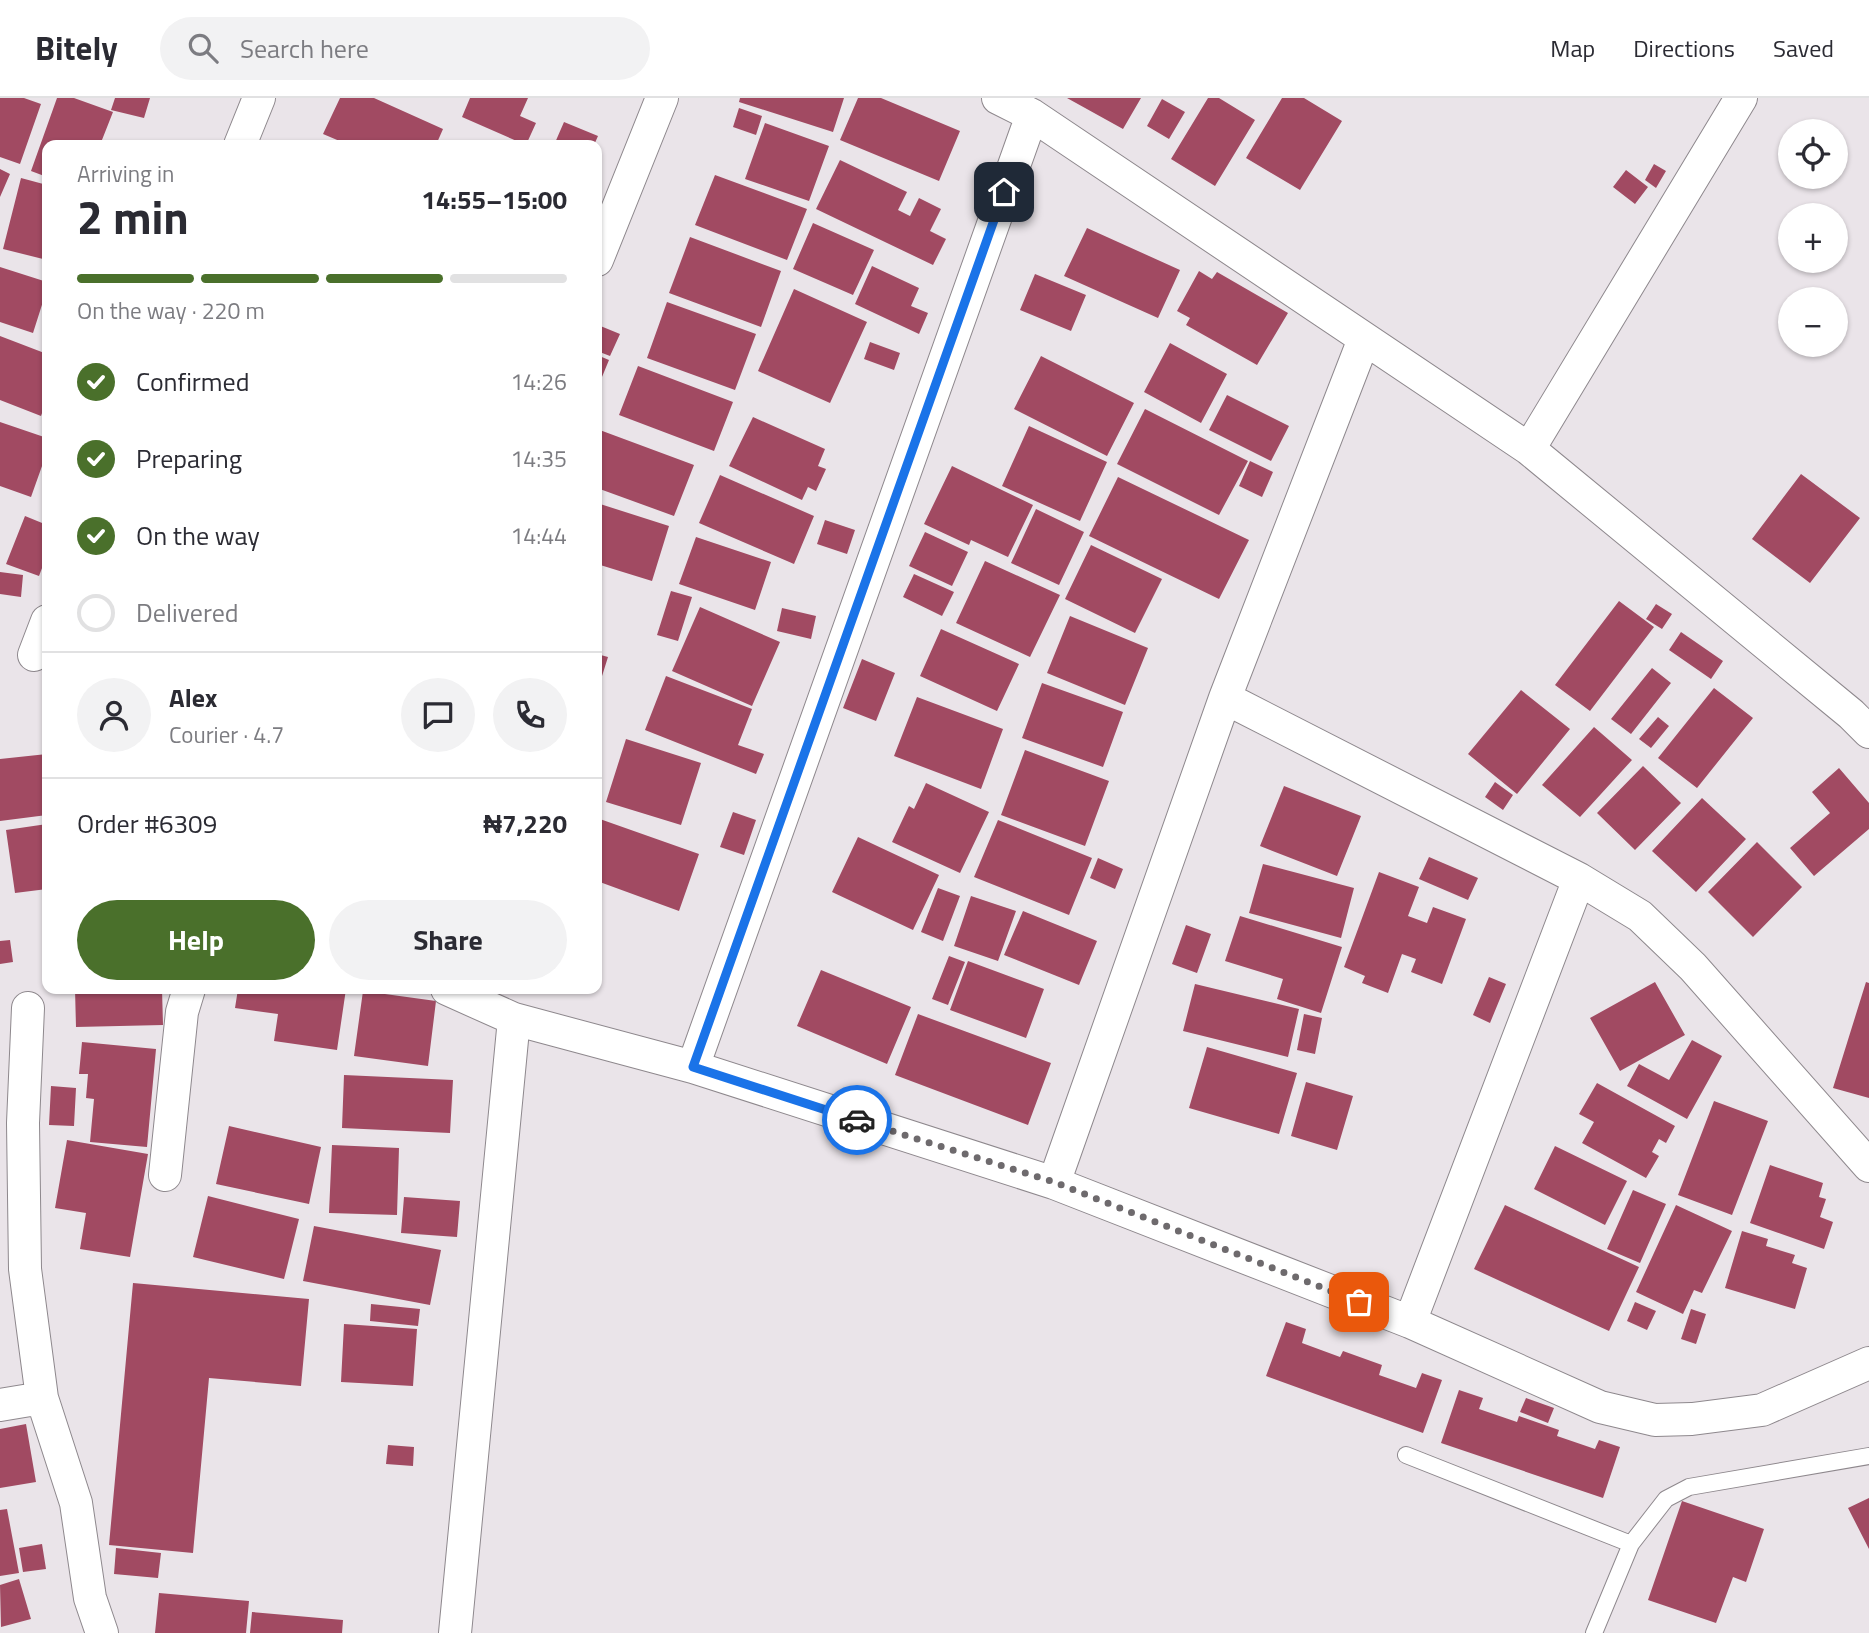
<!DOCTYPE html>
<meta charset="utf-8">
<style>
:root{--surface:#fff;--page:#f2f2f3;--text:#2b2b33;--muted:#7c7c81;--line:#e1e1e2;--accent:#4a702b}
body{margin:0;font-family:"Titillium Web",sans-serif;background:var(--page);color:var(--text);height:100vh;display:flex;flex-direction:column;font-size:26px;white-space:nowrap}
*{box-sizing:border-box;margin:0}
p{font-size:23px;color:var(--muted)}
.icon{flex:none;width:38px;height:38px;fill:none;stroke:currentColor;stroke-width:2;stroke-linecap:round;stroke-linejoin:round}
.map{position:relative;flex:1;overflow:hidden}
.side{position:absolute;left:42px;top:42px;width:560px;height:854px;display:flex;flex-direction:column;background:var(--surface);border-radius:14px;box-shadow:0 2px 5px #0004}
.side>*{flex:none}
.tools{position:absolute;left:1778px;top:21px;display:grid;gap:14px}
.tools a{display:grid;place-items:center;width:70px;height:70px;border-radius:50%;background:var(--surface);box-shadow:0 2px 5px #0004;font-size:35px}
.pin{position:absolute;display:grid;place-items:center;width:60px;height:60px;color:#fff;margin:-30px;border-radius:14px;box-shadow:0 4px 10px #0006}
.courier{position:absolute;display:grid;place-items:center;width:70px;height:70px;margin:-35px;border:5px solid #1a73e8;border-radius:50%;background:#fff;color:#222;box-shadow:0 2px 9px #0007}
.summary em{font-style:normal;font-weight:700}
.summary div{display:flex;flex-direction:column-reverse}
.summary{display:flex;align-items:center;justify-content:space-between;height:119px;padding:0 35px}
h1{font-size:46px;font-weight:700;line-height:52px}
.bar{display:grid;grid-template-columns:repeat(4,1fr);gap:10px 7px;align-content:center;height:84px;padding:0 35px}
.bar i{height:9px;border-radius:5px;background:var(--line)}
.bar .on{background:var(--accent)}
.bar p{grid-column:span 4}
.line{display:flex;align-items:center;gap:18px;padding:0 35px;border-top:2px solid var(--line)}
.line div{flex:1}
.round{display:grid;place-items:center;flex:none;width:74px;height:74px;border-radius:37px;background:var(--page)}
ol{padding:0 35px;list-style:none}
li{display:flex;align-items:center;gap:21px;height:77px}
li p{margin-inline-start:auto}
li .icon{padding:7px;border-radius:50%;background:var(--accent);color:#fff;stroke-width:4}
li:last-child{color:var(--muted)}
li i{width:38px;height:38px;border:4px solid var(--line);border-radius:50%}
.button{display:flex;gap:14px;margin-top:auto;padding:14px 35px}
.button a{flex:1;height:80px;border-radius:42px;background:var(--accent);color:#fff;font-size:28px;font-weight:700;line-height:80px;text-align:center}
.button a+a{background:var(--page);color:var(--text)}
header{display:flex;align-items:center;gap:42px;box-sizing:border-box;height:98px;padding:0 35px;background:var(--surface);border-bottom:2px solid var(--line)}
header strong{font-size:33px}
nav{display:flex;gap:38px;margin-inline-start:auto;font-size:24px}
.search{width:490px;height:63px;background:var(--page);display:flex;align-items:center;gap:18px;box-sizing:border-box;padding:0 24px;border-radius:38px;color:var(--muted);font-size:26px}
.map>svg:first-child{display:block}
.building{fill:#a14a62}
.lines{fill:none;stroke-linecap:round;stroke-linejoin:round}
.service-casing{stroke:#8e888d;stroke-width:18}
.minor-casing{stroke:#8e888d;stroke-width:34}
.service{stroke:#fff;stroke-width:16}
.minor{stroke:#fff;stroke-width:32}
.done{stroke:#6e6a6d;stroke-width:7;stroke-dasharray:0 12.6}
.route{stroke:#1a73e8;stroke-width:9}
</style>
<header>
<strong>Bitely</strong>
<div class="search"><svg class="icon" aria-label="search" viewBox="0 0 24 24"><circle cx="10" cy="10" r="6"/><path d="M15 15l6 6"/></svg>Search here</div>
<nav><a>Map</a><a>Directions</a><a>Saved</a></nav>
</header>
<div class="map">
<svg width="1869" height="1535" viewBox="0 0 1869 1535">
<rect width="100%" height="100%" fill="#eae4e9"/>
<path class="building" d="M 0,0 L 24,0 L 41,6 L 20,66 L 0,59 Z
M 57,0 L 74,0 L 113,14 L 100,47 L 47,47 L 47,79 L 31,73 Z
M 115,0 L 150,0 L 144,20 L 111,12 Z
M 340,0 L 374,0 L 443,31 L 436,47 L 349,47 L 323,36 Z
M 470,0 L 528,0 L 520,18 L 536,25 L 526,47 L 462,19 Z
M 740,0 L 844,0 L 833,34 L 739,4 Z
M 858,0 L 881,0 L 960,33 L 939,83 L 840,42 Z
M 1067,0 L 1141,0 L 1123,31 Z
M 1208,0 L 1219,0 L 1255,22 L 1215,88 L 1171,61 Z
M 1282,0 L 1304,0 L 1342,23 L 1300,92 L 1246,60 Z
M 1162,1 L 1185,14 L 1169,41 L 1147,28 Z
M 739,10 L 762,18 L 756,37 L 733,29 Z
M 564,24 L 598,38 L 594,47 L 554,47 Z
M 765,25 L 829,48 L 809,103 L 745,81 Z
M 840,62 L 907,94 L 898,112 L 910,118 L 919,100 L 941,111 L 930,133 L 946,141 L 933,167 L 816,111 Z
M 1654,66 L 1666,73 L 1656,90 L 1645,82 Z
M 0,71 L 10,76 L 0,99 Z
M 1626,72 L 1648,89 L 1635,106 L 1613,89 Z
M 715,77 L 807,111 L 787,162 L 695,127 Z
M 21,80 L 47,87 L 47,162 L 3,151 Z
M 813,125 L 874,152 L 853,197 L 793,171 Z
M 1087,130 L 1180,172 L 1158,220 L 1064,178 Z
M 690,139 L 781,173 L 761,229 L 669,195 Z
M 872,168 L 919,190 L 911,208 L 928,215 L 919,236 L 855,206 Z
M 0,169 L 47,184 L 47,191 L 33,235 L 0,224 Z
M 1199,173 L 1212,181 L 1217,174 L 1288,215 L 1257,267 L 1186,227 L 1190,220 L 1177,213 Z
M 1035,176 L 1086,197 L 1071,233 L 1020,212 Z
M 794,191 L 867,224 L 830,305 L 758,273 Z
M 667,204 L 756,236 L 735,292 L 647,260 Z
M 598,227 L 620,236 L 610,258 L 597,253 Z
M 0,238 L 47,256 L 47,301 L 41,318 L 0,302 Z
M 870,244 L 900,255 L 894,272 L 864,261 Z
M 1170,245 L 1227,276 L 1201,325 L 1144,294 Z
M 597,257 L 609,262 L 597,291 Z
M 1041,258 L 1134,305 L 1107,358 L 1014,311 Z
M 638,268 L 733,304 L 714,353 L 619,317 Z
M 1227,297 L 1289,328 L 1271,363 L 1209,332 Z
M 1145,311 L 1248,363 L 1219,417 L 1117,366 Z
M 753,319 L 825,351 L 818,368 L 826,371 L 816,393 L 808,389 L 802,402 L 729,368 Z
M 0,324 L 47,340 L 47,354 L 31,399 L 0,388 Z
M 1029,328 L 1107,364 L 1080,423 L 1002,388 Z
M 597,331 L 694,367 L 674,418 L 597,390 Z
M 1250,363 L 1273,374 L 1262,399 L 1239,388 Z
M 952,368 L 1033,407 L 1008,459 L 971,442 L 969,447 L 924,426 Z
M 1801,376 L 1860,420 L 1810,485 L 1752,441 Z
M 720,377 L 814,418 L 794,466 L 699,425 Z
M 1118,379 L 1249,442 L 1219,501 L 1089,438 Z
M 597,405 L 669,428 L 652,483 L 597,466 Z
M 1036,411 L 1084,434 L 1059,487 L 1011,465 Z
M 25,418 L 47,427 L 47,457 L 39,478 L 6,466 Z
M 825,422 L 855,432 L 847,456 L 817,446 Z
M 925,434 L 968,454 L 952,488 L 909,468 Z
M 696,439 L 771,464 L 755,512 L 679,486 Z
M 1091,447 L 1162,481 L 1135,535 L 1065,501 Z
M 985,463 L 1060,497 L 1030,559 L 956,525 Z
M 0,474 L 23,477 L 21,499 L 0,496 Z
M 914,476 L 954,494 L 942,518 L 903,499 Z
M 671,493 L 692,499 L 678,543 L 657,537 Z
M 1619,503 L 1654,529 L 1590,613 L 1555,587 Z
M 1656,506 L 1672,516 L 1662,531 L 1646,521 Z
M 700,509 L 780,544 L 752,608 L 672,573 Z
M 782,510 L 816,518 L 811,541 L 777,533 Z
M 1070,518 L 1148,550 L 1125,607 L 1047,575 Z
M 941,531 L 1019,566 L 997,613 L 920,578 Z
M 1681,534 L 1723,563 L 1711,581 L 1669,552 Z
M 597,556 L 608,559 L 597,594 Z
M 862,561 L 895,575 L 876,623 L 843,610 Z
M 1652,570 L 1671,585 L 1631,636 L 1611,621 Z
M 666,578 L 752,611 L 738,647 L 764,656 L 756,676 L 645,632 Z
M 1042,585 L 1123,614 L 1103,669 L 1022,640 Z
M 1714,590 L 1753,620 L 1697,690 L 1658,660 Z
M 1521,592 L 1570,631 L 1517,696 L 1468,656 Z
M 917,599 L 1003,631 L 981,691 L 894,658 Z
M 1658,619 L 1669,628 L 1651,650 L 1639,641 Z
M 1594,629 L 1632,662 L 1580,719 L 1542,687 Z
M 626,641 L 701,665 L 681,727 L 606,704 Z
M 1025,652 L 1109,683 L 1085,748 L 1001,717 Z
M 47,656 L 47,717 L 0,723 L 0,661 Z
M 1643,668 L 1681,705 L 1635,752 L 1597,715 Z
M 1839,670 L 1869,705 L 1869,731 L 1814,778 L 1790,750 L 1830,715 L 1812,694 Z
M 1495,684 L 1513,697 L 1503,712 L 1485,699 Z
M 926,685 L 989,714 L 960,775 L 892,744 L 909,708 L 914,711 Z
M 1284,688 L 1361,718 L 1337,778 L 1260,748 Z
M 1702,700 L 1746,741 L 1696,794 L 1652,753 Z
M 733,714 L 756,722 L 744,757 L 720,749 Z
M 597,720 L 699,756 L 679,813 L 597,783 Z
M 998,722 L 1092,760 L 1069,817 L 974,779 Z
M 47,726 L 47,791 L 15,795 L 6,732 Z
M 858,739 L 939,777 L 913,832 L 832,794 Z
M 1757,744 L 1802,789 L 1753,839 L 1708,794 Z
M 1429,759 L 1478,780 L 1468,802 L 1419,781 Z
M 1098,760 L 1123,771 L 1115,791 L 1090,780 Z
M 1263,766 L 1354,790 L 1341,840 L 1249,815 Z
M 1379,774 L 1419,789 L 1408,818 L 1427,825 L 1433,809 L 1466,821 L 1442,886 L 1411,874 L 1416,861 L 1402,856 L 1388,895 L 1362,885 L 1365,878 L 1344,869 Z
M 938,790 L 960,798 L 943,843 L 921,834 Z
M 971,798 L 1016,813 L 998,863 L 954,848 Z
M 1023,813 L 1097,843 L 1079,887 L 1004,857 Z
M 1240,818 L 1342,849 L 1321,915 L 1277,901 L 1283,881 L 1225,863 Z
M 1186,827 L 1211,836 L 1197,875 L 1172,866 Z
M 10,842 L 13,864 L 0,866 L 0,843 Z
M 949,858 L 965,864 L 948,907 L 932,901 Z
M 968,863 L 1044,891 L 1026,940 L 950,912 Z
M 821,872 L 911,909 L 887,966 L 797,928 Z
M 1489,879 L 1506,886 L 1490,925 L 1473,917 Z
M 1655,884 L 1685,937 L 1620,973 L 1590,920 Z
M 1866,884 L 1869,885 L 1869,1000 L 1833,990 Z
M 1195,886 L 1299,911 L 1288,959 L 1183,933 Z
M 75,891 L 162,891 L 163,927 L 76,929 Z
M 238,891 L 346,891 L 337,952 L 274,943 L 278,916 L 235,910 Z
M 363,893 L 436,903 L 428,968 L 354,958 Z
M 918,916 L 1051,965 L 1028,1027 L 895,977 Z
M 1304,916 L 1322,920 L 1315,956 L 1297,952 Z
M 1692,942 L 1722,958 L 1687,1021 L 1627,988 L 1639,966 L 1669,982 Z
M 82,944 L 156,951 L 147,1049 L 90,1044 L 94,1001 L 86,1000 L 88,976 L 79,976 Z
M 1207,949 L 1297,975 L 1279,1036 L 1189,1010 Z
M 344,977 L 453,982 L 450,1035 L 342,1030 Z
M 1306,984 L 1353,998 L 1337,1052 L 1291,1038 Z
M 1597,985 L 1675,1028 L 1666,1045 L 1659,1041 L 1652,1054 L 1659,1058 L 1646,1080 L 1582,1045 L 1594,1024 L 1579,1016 Z
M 51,988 L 76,990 L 74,1028 L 49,1027 Z
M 1714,1003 L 1768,1023 L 1732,1117 L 1678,1097 Z
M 229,1028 L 321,1049 L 309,1106 L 216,1086 Z
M 67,1042 L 148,1056 L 130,1159 L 80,1151 L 86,1115 L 55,1110 Z
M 332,1047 L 399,1050 L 397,1117 L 329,1115 Z
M 1555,1048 L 1627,1083 L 1605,1127 L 1534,1091 Z
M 1770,1067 L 1823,1085 L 1819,1099 L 1826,1101 L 1820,1119 L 1833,1124 L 1824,1151 L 1750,1125 Z
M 1633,1092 L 1666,1106 L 1640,1165 L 1607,1151 Z
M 208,1098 L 299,1121 L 284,1181 L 193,1159 Z
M 404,1099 L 460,1103 L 457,1139 L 401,1135 Z
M 1505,1107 L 1639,1169 L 1609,1233 L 1474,1171 Z
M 1676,1107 L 1732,1133 L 1702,1195 L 1694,1192 L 1683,1216 L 1636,1194 Z
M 314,1128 L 441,1152 L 430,1207 L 303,1183 Z
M 1742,1133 L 1768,1141 L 1766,1148 L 1795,1157 L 1792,1165 L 1807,1170 L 1795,1211 L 1725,1190 Z
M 133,1185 L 309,1201 L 301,1288 L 209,1280 L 193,1455 L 109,1447 Z
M 1635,1204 L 1656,1213 L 1647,1232 L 1627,1223 Z
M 371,1206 L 420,1211 L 418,1228 L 370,1223 Z
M 1691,1211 L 1706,1216 L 1696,1246 L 1681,1241 Z
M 1286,1224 L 1306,1231 L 1302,1245 L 1340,1259 L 1343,1253 L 1382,1267 L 1379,1277 L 1416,1290 L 1422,1275 L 1442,1282 L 1423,1335 L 1266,1278 Z
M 344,1226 L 417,1231 L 413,1288 L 341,1284 Z
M 1459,1292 L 1483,1300 L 1479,1311 L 1517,1324 L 1519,1318 L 1559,1332 L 1557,1338 L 1595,1351 L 1599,1342 L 1620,1349 L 1603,1400 L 1441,1345 Z
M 1526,1300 L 1554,1310 L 1548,1325 L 1520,1314 Z
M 26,1326 L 36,1384 L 0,1390 L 0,1331 Z
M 388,1347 L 414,1349 L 413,1368 L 386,1366 Z
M 1869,1400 L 1869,1451 L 1848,1410 Z
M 1682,1403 L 1764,1431 L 1746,1484 L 1733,1479 L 1716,1525 L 1648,1502 Z
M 7,1411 L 19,1475 L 0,1478 L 0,1412 Z
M 42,1446 L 46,1471 L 23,1474 L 19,1450 Z
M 116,1450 L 161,1455 L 158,1480 L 114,1476 Z
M 19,1481 L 31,1521 L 1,1529 L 0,1487 Z
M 159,1495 L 249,1503 L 246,1535 L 155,1535 Z
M 252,1514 L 343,1522 L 342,1535 L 250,1535 Z"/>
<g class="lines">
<g class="service-casing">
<path id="service" d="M 1406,1357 L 1631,1446 L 1594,1535
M 1631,1446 L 1666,1401 L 1689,1389 L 1869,1358"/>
</g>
<g class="minor-casing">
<path id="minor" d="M 998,0 L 1032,17 L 1529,351 L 1851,616 L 1869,634
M 240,47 L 259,0
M 597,162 L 662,0
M 1529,351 L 1741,0
M 34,557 L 47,523
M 1225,600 L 1579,781 L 1640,818 L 1693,869 L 1869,1068
M 447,891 L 514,921 L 693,969 L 1054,1085 L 1410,1224 L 1600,1309 L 1655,1322 L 1692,1321 L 1762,1312 L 1869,1265
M 28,910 L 23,1025 L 25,1171 L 42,1300 L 76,1405 L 90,1500 L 102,1535
M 693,969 L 1032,17
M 165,1077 L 182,914 L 189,891
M 1054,1085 L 1225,600 L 1364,241
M 1410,1224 L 1579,781
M 0,1307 L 42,1300
M 455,1535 L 514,921"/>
</g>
<use href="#service" class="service"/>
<use href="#minor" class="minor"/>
</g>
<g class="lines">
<path class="done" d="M 857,1022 L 1054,1084 L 1359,1204"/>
<path class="route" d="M 857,1022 L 693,969 L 1004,94"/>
</g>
</svg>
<div class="tools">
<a><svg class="icon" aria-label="locate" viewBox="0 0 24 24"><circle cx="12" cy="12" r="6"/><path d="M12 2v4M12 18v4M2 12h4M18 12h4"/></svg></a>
<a>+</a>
<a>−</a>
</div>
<div class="pin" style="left:1359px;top:1204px;background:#ea580c"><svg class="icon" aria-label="bag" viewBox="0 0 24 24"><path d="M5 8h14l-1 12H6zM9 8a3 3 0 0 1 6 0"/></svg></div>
<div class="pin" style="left:1004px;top:94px;background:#1f2937"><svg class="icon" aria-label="home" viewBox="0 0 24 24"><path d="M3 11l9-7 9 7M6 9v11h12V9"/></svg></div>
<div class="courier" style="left:857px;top:1022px"><svg class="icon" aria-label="car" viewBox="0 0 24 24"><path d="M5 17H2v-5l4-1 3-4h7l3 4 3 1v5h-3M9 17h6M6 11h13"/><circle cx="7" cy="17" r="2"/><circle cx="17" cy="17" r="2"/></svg></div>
<section class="side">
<div class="summary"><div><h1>2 min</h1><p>Arriving in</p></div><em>14:55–15:00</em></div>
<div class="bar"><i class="on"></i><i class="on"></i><i class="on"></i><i></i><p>On the way · 220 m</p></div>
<ol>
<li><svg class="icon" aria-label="check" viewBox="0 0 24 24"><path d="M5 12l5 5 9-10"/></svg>Confirmed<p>14:26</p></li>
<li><svg class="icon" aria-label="check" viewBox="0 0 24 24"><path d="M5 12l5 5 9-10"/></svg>Preparing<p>14:35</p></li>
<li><svg class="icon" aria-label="check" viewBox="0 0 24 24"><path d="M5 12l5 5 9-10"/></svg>On the way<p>14:44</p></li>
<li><i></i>Delivered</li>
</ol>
<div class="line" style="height:126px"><a class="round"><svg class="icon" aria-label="person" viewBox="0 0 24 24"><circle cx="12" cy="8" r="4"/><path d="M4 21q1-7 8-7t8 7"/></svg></a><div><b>Alex</b><p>Courier · 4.7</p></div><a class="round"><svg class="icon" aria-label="chat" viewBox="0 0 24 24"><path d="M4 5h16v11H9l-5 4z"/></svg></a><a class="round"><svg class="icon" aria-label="phone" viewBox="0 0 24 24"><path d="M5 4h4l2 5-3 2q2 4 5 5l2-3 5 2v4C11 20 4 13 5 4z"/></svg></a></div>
<div class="line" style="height:91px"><div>Order #6309</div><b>₦7,220</b></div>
<div class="button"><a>Help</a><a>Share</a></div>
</section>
</div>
